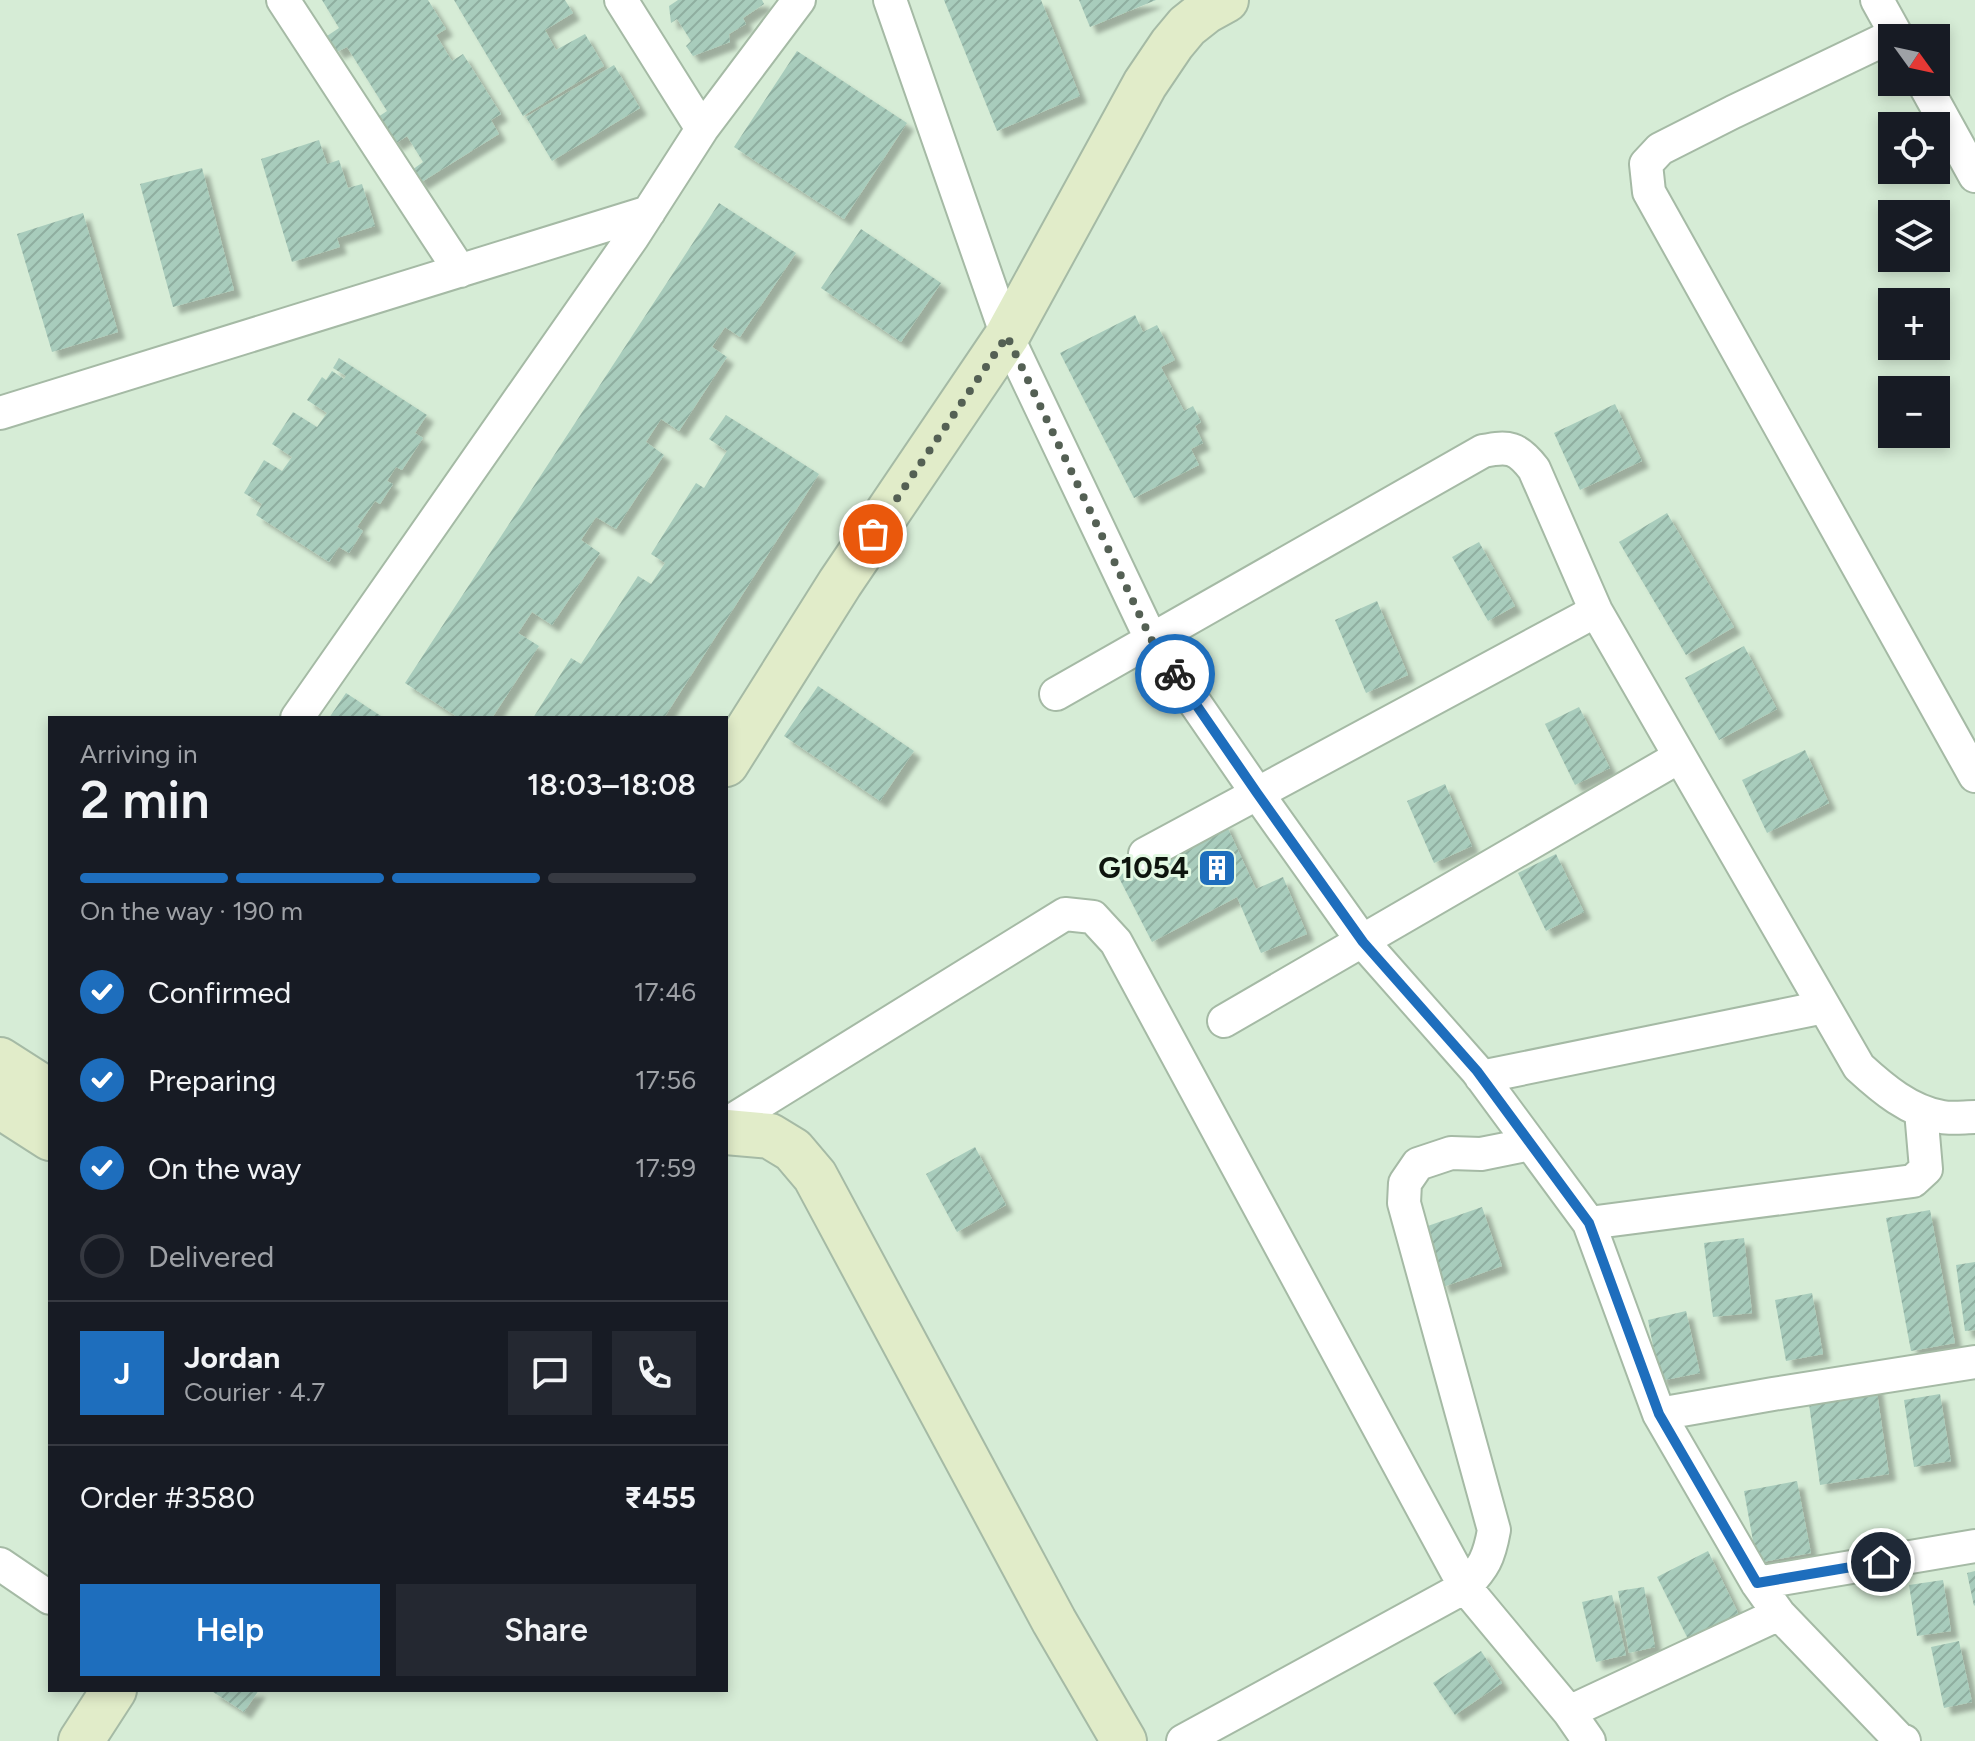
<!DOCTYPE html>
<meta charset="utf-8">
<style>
:root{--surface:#171b24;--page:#242831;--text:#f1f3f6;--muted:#9ea1a6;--line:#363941;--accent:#1e6ebd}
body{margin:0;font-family:Figtree,sans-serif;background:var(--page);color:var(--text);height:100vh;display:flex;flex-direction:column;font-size:30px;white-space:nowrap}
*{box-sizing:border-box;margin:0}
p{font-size:26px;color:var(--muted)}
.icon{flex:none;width:44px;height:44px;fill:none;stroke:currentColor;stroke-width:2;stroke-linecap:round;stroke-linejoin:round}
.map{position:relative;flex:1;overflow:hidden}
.details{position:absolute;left:48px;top:716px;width:680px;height:976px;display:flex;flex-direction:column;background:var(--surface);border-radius:0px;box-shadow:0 4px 12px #0003}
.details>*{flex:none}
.needle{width:52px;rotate:123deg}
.fabs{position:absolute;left:1878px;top:24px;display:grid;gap:16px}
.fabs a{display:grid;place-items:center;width:72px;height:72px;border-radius:0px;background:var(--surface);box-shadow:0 4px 12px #0003;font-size:40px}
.pin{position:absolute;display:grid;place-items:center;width:68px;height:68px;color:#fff;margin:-34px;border:4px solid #fff;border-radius:50%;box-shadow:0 2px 8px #0007}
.courier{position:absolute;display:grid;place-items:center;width:80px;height:80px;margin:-40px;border:6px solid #1e6ebd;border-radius:50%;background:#fff;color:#222;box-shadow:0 2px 10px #0007}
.headline em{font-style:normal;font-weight:600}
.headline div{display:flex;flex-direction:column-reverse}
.headline{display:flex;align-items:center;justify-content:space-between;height:136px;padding:0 32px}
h1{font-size:52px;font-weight:600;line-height:60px}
.bar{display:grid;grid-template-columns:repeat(4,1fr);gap:12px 8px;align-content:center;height:96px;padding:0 32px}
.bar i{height:10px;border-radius:6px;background:var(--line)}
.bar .selected{background:var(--accent)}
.bar p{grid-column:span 4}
.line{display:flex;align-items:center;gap:20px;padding:0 32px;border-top:2px solid var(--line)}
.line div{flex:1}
.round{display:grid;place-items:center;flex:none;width:84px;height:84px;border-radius:0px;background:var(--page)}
ol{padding:0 32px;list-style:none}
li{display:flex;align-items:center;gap:24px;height:88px}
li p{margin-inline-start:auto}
li .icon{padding:8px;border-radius:50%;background:var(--accent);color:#fff;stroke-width:4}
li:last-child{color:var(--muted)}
li i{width:44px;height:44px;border:4px solid var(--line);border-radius:50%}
.cta{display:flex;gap:16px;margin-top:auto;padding:16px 32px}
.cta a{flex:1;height:92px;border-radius:0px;background:var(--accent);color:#fff;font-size:32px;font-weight:600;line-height:92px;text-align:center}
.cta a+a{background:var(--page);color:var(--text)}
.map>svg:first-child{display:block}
.building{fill:url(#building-hatch);filter:url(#shadow)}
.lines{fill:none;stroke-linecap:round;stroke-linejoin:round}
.street-casing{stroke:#a5baa5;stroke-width:36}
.secondary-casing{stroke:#a5baa5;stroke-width:48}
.street{stroke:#fff;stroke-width:32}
.secondary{stroke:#e1ecc9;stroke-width:44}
.done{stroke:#546054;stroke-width:8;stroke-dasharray:0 14.4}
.route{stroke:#1e6ebd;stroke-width:10}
.labels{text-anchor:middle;stroke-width:6;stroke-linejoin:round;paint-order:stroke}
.poi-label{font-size:30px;font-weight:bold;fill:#0e150e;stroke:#e3f9e3;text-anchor:end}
</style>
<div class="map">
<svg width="1975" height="1741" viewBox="0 0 1975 1741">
<defs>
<pattern id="building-hatch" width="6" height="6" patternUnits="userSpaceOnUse" patternTransform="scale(2)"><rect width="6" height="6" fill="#a8ccbc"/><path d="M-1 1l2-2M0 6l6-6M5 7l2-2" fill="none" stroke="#8faea0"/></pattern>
<filter id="shadow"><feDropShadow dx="7" dy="7" stdDeviation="2" flood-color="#0004"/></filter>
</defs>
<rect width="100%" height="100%" fill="#d6ecd6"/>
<path class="building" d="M 322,0 L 428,0 L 446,29 L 436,35 L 452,61 L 463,54 L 501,114 L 491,120 L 499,134 L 420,183 L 412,170 L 423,162 L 407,136 L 395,144 L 378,117 L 387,111 L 347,47 L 337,52 L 327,36 L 339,28 Z
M 454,0 L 565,0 L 573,13 L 545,30 L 556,50 L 585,34 L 604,66 L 523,116 Z
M 678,0 L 762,0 L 764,4 L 743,18 L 746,24 L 729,34 L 730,42 L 693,56 L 686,46 L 691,41 L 677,19 L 671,23 L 669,6 Z
M 944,0 L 1041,0 L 1080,96 L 997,131 Z
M 1079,0 L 1156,0 L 1090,27 Z
M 797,51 L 907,123 L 844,219 L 734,147 Z
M 614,65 L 640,108 L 552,161 L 526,117 Z
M 319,140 L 327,164 L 339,160 L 348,188 L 362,184 L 375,226 L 337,238 L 340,247 L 292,262 L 261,159 Z
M 202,168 L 234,290 L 173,307 L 140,184 Z
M 719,203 L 796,253 L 740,337 L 725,327 L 712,347 L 727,357 L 679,431 L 661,419 L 646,442 L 664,455 L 616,529 L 596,517 L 581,540 L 600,553 L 552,625 L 532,612 L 518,633 L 539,646 L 492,718 L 459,718 L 405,683 Z
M 83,213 L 118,332 L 52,352 L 17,234 Z
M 861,229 L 941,283 L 901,342 L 821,288 Z
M 1135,315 L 1143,332 L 1157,325 L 1175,360 L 1161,367 L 1184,411 L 1193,406 L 1201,422 L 1195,426 L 1203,443 L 1191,449 L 1199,465 L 1134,498 L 1060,353 Z
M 339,358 L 427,415 L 415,433 L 423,438 L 402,470 L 396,467 L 387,481 L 393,484 L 380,504 L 375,501 L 357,527 L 363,531 L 349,553 L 339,547 L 329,562 L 256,515 L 262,504 L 244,493 L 264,460 L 282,471 L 292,457 L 272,444 L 293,412 L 317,427 L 327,413 L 307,400 L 322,377 L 326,380 L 332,371 L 344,379 L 346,376 L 333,368 Z
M 1615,404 L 1642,461 L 1580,490 L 1554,433 Z
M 726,415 L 819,474 L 664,718 L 533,718 L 571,658 L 581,664 L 638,576 L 651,584 L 665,563 L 651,554 L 696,483 L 704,488 L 727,451 L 709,439 Z
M 1667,513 L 1734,627 L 1686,655 L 1619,542 Z
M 1479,542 L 1515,606 L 1488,621 L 1452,557 Z
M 1377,601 L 1408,675 L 1366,693 L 1335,620 Z
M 1744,646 L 1777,709 L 1719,740 L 1685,678 Z
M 818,686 L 914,751 L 880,801 L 784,736 Z
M 346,693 L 384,718 L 329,718 Z
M 1579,707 L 1610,768 L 1575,785 L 1545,724 Z
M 1805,750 L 1829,803 L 1767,833 L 1742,780 Z
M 1445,784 L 1472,846 L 1434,863 L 1407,801 Z
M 1225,822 L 1256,889 L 1283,877 L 1307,934 L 1261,953 L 1237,897 L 1152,942 L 1118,876 Z
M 1556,854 L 1584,912 L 1546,931 L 1518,873 Z
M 975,1147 L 1006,1205 L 957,1232 L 926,1174 Z
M 1482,1207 L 1502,1266 L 1443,1287 L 1422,1228 Z
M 1930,1210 L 1955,1343 L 1911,1351 L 1886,1218 Z
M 1744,1238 L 1752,1313 L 1713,1317 L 1704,1243 Z
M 1975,1262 L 1975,1330 L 1965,1331 L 1956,1265 Z
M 1812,1293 L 1823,1354 L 1786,1361 L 1775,1300 Z
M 1686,1311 L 1700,1373 L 1660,1381 L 1648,1320 Z
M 1875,1379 L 1889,1474 L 1820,1485 L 1807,1389 Z
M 1940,1394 L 1951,1461 L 1914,1467 L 1904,1400 Z
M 1797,1481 L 1811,1553 L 1757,1563 L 1744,1491 Z
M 1708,1551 L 1742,1621 L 1691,1645 L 1657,1577 Z
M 1975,1571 L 1975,1605 L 1974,1606 L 1967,1573 Z
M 1943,1580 L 1951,1631 L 1917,1636 L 1909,1585 Z
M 1644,1587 L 1655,1647 L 1629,1653 L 1618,1591 Z
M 1612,1595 L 1626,1655 L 1596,1662 L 1582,1602 Z
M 1959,1641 L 1972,1702 L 1944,1708 L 1931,1647 Z
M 1481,1651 L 1502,1683 L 1455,1715 L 1433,1683 Z
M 210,1690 L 259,1690 L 244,1712 Z"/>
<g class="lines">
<g class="street-casing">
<path id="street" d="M 283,0 L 460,271
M 621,0 L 702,129
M 890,0 L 1007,336 L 1151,639 L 1257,793 L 1363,942 L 1477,1071 L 1589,1223 L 1659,1414 L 1757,1583 L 1779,1614 L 1899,1739 L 1904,1741
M 1877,0 L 1898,38
M 1896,34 L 1733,112 L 1660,149 L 1646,164 L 1649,192 L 1975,776
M 1923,82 L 1975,176
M 0,413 L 649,212
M 1056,694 L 1483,451 C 1509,446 1517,447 1534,469 L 1596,611 L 1859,1067 C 1883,1089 1909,1111 1942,1117 C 1952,1119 1965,1117 1975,1117
M 297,718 L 632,238 L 702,129 L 799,0
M 1145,854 L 1596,611
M 1224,1021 L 1679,757
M 1481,1077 L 1824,1007
M 726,1124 L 1065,914 L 1093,917 L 1116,942 L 1465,1587 L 1569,1712 L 1589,1741
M 1589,1223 L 1913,1181 L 1926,1169 L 1921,1111
M 1659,1414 L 1773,1394 L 1975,1362
M 0,1564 L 50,1598
M 1757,1583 L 1975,1546
M 1569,1712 L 1779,1614
M 1183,1741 L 1465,1587 C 1484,1567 1489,1558 1494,1530 L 1404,1203 L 1405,1183 L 1418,1164 L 1451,1153 L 1481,1154 L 1531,1144"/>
</g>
<g class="secondary-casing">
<path id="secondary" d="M 726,764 L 840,583 L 1007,336 L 1145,84 L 1172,44 L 1187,26 L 1206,11 L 1226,0
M 0,1060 L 50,1092
M 0,1106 L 50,1138
M 726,1132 L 770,1136 L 793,1150 L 815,1176 L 1054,1621 L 1124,1741
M 81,1741 L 114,1690"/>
</g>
<use href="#street" class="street"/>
<use href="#secondary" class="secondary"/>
</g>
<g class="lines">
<path class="done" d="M 873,534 L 1007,336 L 1151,639 L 1175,674"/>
<path class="route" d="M 1175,674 L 1257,793 L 1363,942 L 1477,1071 L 1589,1223 L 1659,1414 L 1757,1583 L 1881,1562"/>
</g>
<defs>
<g id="building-square" transform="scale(2)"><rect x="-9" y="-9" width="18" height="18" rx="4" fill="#1e6ebd" stroke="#e3f9e3"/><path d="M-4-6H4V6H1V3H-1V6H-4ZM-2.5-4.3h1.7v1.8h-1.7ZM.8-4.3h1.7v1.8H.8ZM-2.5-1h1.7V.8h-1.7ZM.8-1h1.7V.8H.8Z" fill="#fff"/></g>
</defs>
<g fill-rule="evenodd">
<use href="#building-square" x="1217" y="868"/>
</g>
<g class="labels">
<g class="poi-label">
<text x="1189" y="878">G1054</text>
</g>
</g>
</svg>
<div class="fabs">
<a><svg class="needle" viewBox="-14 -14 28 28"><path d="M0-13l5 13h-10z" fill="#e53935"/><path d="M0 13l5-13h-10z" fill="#9ea1a6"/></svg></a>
<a><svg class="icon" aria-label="locate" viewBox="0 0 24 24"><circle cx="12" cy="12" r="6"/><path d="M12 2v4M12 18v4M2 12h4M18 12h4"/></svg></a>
<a><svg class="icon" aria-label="layers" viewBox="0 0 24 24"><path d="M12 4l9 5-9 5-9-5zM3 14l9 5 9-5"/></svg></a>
<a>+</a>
<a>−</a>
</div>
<div class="pin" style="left:873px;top:534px;background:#ea580c"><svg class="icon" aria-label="bag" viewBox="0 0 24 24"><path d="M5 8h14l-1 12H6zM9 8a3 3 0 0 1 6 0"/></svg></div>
<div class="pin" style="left:1881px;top:1562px;background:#1f2937"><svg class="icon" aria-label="home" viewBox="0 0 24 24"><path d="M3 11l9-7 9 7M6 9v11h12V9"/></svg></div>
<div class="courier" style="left:1175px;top:674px"><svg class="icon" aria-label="bike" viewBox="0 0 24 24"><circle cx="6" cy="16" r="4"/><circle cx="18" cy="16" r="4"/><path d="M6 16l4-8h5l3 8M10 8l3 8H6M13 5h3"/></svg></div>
<section class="details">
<div class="headline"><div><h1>2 min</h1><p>Arriving in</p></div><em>18:03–18:08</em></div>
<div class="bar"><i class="selected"></i><i class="selected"></i><i class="selected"></i><i></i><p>On the way · 190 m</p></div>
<ol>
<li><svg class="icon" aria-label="check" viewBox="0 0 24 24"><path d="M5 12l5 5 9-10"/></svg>Confirmed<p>17:46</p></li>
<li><svg class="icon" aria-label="check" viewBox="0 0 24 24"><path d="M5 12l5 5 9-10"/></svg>Preparing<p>17:56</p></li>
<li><svg class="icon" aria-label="check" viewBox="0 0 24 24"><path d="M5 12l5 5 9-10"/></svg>On the way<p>17:59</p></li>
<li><i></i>Delivered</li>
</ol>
<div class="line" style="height:144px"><b class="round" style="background:var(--accent);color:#fff">J</b><div><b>Jordan</b><p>Courier · 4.7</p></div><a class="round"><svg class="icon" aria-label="chat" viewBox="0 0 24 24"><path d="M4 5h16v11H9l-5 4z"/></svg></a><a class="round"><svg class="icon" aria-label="phone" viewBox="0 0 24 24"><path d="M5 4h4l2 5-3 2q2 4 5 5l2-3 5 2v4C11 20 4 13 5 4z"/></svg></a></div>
<div class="line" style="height:104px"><div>Order #3580</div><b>₹455</b></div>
<div class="cta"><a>Help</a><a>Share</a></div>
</section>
</div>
